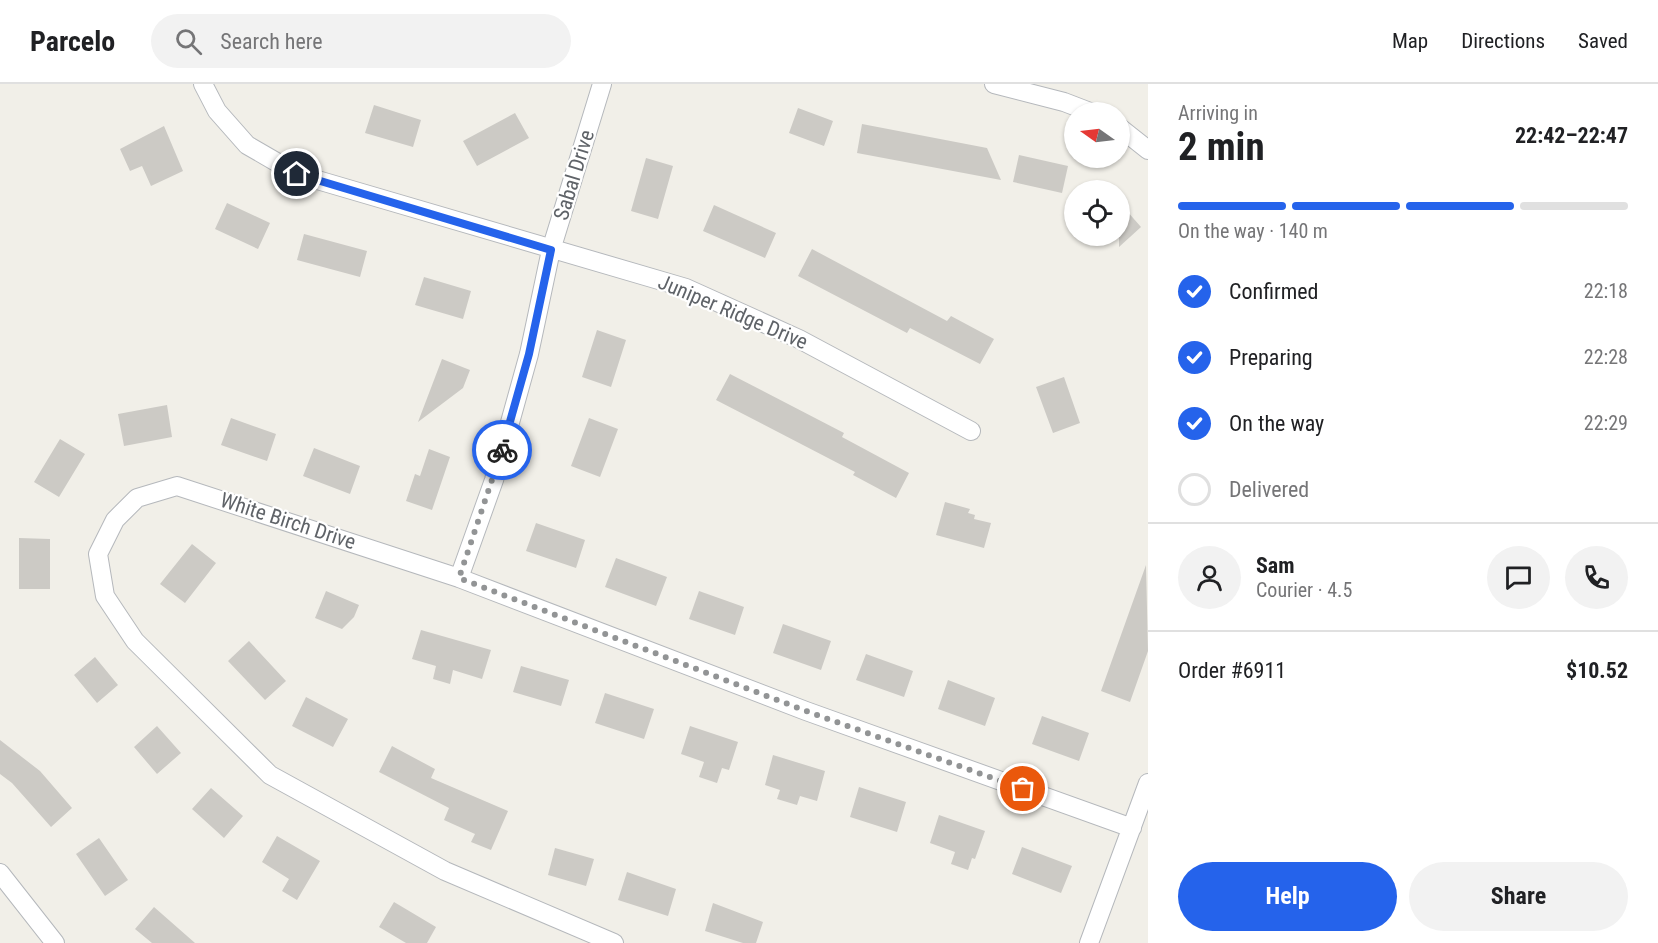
<!DOCTYPE html>
<meta charset="utf-8">
<style>
:root{--surface:#fff;--page:#f2f2f2;--text:#202124;--muted:#757577;--line:#e0e0e0;--accent:#2563eb}
body{margin:0;font-family:"Roboto Condensed",sans-serif;background:var(--page);color:var(--text);height:100vh;display:flex;flex-direction:column;font-size:22px;white-space:nowrap}
*{box-sizing:border-box;margin:0}
p{font-size:20px;color:var(--muted)}
.icon{flex:none;width:33px;height:33px;fill:none;stroke:currentColor;stroke-width:2;stroke-linecap:round;stroke-linejoin:round}
.map{position:relative;flex:1;overflow:hidden}
.side{display:flex;flex-direction:column;background:var(--surface);width:510px}
.side>*{flex:none}
.needle{width:39px;rotate:284deg}
.buttons{position:absolute;left:1064px;top:18px;display:grid;gap:12px}
.buttons a{display:grid;place-items:center;width:66px;height:66px;border-radius:50%;background:var(--surface);box-shadow:0 2px 4px #0004;font-size:30px}
.pin{position:absolute;display:grid;place-items:center;width:51px;height:51px;color:#fff;margin:-26px;border:3px solid #fff;border-radius:50%;box-shadow:0 2px 6px #0007}
.courier{position:absolute;display:grid;place-items:center;width:60px;height:60px;margin:-30px;border:4px solid #2563eb;border-radius:50%;background:#fff;color:#222;box-shadow:0 2px 8px #0007}
.summary em{font-style:normal;font-weight:700}
.summary div{display:flex;flex-direction:column-reverse}
.summary{display:flex;align-items:center;justify-content:space-between;height:102px;padding:0 30px}
h1{font-size:39px;font-weight:700;line-height:45px}
.bar{display:grid;grid-template-columns:repeat(4,1fr);gap:9px 6px;align-content:center;height:72px;padding:0 30px}
.bar i{height:8px;border-radius:4px;background:var(--line)}
.bar .current{background:var(--accent)}
.bar p{grid-column:span 4}
.line{display:flex;align-items:center;gap:15px;padding:0 30px;border-top:2px solid var(--line)}
.line div{flex:1}
.round{display:grid;place-items:center;flex:none;width:63px;height:63px;border-radius:32px;background:var(--page)}
ol{padding:0 30px;list-style:none}
li{display:flex;align-items:center;gap:18px;height:66px}
li p{margin-inline-start:auto}
li .icon{padding:6px;border-radius:50%;background:var(--accent);color:#fff;stroke-width:4}
li:last-child{color:var(--muted)}
li i{width:33px;height:33px;border:3px solid var(--line);border-radius:50%}
.primary-button{display:flex;gap:12px;margin-top:auto;padding:12px 30px}
.primary-button a{flex:1;height:69px;border-radius:36px;background:var(--accent);color:#fff;font-size:24px;font-weight:700;line-height:69px;text-align:center}
.primary-button a+a{background:var(--page);color:var(--text)}
header{display:flex;align-items:center;gap:36px;box-sizing:border-box;height:84px;padding:0 30px;background:var(--surface);border-bottom:2px solid var(--line)}
header strong{font-size:28px}
nav{display:flex;gap:33px;margin-inline-start:auto;font-size:21px}
.search{width:420px;height:54px;background:var(--page);display:flex;align-items:center;gap:15px;box-sizing:border-box;padding:0 21px;border-radius:33px;color:var(--muted);font-size:22px}
main{display:flex;flex:1;min-height:0}
.map>svg:first-child{display:block}
.building{fill:#cccac5}
.lines{fill:none;stroke-linecap:round;stroke-linejoin:round}
.minor-casing{stroke:#b5b8bc;stroke-width:20}
.minor{stroke:#fff;stroke-width:18}
.done{stroke:#929495;stroke-width:6;stroke-dasharray:0 10.8}
.route{stroke:#2563eb;stroke-width:8}
.labels{text-anchor:middle;stroke-width:4.5;stroke-linejoin:round;paint-order:stroke}
.street-label{font-size:21px;fill:#5f6368;stroke:#fff}
</style>
<header>
<strong>Parcelo</strong>
<div class="search"><svg class="icon" aria-label="search" viewBox="0 0 24 24"><circle cx="10" cy="10" r="6"/><path d="M15 15l6 6"/></svg>Search here</div>
<nav><a>Map</a><a>Directions</a><a>Saved</a></nav>
</header>
<main>
<div class="map">
<svg width="1148" height="859" viewBox="0 0 1148 859">
<rect width="100%" height="100%" fill="#f1efe8"/>
<path class="building" d="M 374,21 L 421,36 L 413,63 L 365,49 Z
M 798,24 L 833,37 L 824,62 L 789,49 Z
M 515,29 L 529,54 L 477,82 L 463,57 Z
M 862,40 L 987,64 L 1001,96 L 857,69 Z
M 164,42 L 183,87 L 151,102 L 142,82 L 130,87 L 120,65 Z
M 1019,71 L 1068,82 L 1062,109 L 1013,98 Z
M 646,74 L 673,82 L 658,135 L 631,127 Z
M 1119,118 L 1141,143 L 1119,163 Z
M 227,119 L 270,139 L 258,165 L 215,145 Z
M 714,121 L 776,149 L 765,174 L 703,147 Z
M 304,150 L 367,167 L 360,193 L 297,176 Z
M 812,165 L 947,237 L 951,232 L 994,255 L 980,280 L 910,244 L 907,249 L 798,192 Z
M 424,193 L 471,207 L 463,235 L 415,221 Z
M 597,246 L 626,256 L 611,303 L 582,293 Z
M 442,275 L 470,286 L 463,304 L 418,338 Z
M 730,290 L 844,349 L 842,353 L 909,389 L 896,414 L 853,391 L 855,388 L 716,316 Z
M 1064,293 L 1080,339 L 1053,349 L 1036,303 Z
M 167,321 L 172,353 L 124,362 L 118,330 Z
M 231,334 L 276,350 L 267,377 L 221,361 Z
M 589,334 L 618,345 L 600,393 L 571,382 Z
M 60,355 L 85,370 L 59,413 L 34,398 Z
M 314,364 L 360,382 L 350,410 L 303,392 Z
M 429,365 L 450,373 L 432,426 L 406,417 L 415,390 L 420,392 Z
M 945,418 L 970,425 L 968,429 L 975,431 L 974,435 L 991,439 L 984,464 L 936,451 Z
M 536,439 L 585,456 L 576,484 L 526,467 Z
M 19,454 L 50,455 L 50,505 L 19,505 Z
M 192,460 L 216,479 L 185,519 L 160,500 Z
M 616,474 L 667,493 L 656,522 L 605,503 Z
M 1146,481 L 1148,567 L 1130,618 L 1101,607 Z
M 326,507 L 359,521 L 354,533 L 342,545 L 315,534 Z
M 699,507 L 744,523 L 735,551 L 689,535 Z
M 783,540 L 831,557 L 821,586 L 773,569 Z
M 421,546 L 491,566 L 482,595 L 453,586 L 450,600 L 433,595 L 436,582 L 412,575 Z
M 249,557 L 286,597 L 265,616 L 228,577 Z
M 866,570 L 913,587 L 904,613 L 856,596 Z
M 95,573 L 118,601 L 97,619 L 74,591 Z
M 521,582 L 569,596 L 561,622 L 513,608 Z
M 948,596 L 995,614 L 985,642 L 938,625 Z
M 605,609 L 654,625 L 644,655 L 595,639 Z
M 306,613 L 348,635 L 333,663 L 292,642 Z
M 1042,632 L 1089,649 L 1079,677 L 1032,660 Z
M 157,642 L 181,669 L 157,690 L 134,663 Z
M 690,642 L 738,658 L 729,686 L 722,684 L 717,699 L 699,693 L 704,678 L 681,670 Z
M 0,656 L 40,687 L 72,724 L 51,743 L 12,699 L 0,690 Z
M 392,662 L 435,685 L 431,694 L 508,727 L 491,766 L 471,758 L 475,750 L 444,736 L 449,724 L 379,688 Z
M 773,671 L 825,687 L 817,717 L 800,712 L 797,721 L 777,715 L 780,706 L 765,701 Z
M 859,703 L 906,718 L 897,748 L 850,733 Z
M 211,704 L 243,732 L 224,754 L 192,725 Z
M 939,731 L 985,747 L 975,775 L 972,774 L 968,786 L 951,780 L 955,768 L 930,759 Z
M 277,752 L 320,777 L 297,816 L 282,807 L 289,795 L 262,778 Z
M 99,754 L 128,796 L 105,812 L 76,770 Z
M 1022,763 L 1072,782 L 1061,809 L 1012,790 Z
M 555,764 L 594,775 L 586,802 L 548,791 Z
M 627,788 L 676,805 L 668,832 L 618,816 Z
M 394,818 L 436,843 L 427,859 L 406,859 L 379,843 Z
M 713,819 L 763,838 L 756,859 L 743,859 L 705,847 Z
M 154,823 L 195,859 L 152,859 L 135,845 Z"/>
<g class="lines">
<g class="minor-casing">
<path id="minor" d="M 203,0 L 217,27 L 247,61 L 297,90 L 686,204 L 799,255 L 971,347
M 994,0 L 1064,18 L 1090,28
M 1119,43 L 1148,66
M 459,494 L 494,396 L 529,270 L 551,166 L 602,0
M 0,789 L 55,859
M 614,859 L 445,787 L 270,691 L 135,557 L 105,512 L 98,470 L 115,436 L 137,414 L 177,402 L 459,494 L 806,627 L 1132,744
M 1089,859 L 1148,699"/>
</g>
<use href="#minor" class="minor"/>
</g>
<g class="lines">
<path class="done" d="M 502,366 L 459,494 L 806,627 L 1023,705"/>
<path class="route" d="M 297,90 L 551,166 L 529,270 L 502,366"/>
</g>
<g class="labels">
<g class="street-label">
<text transform="translate(574 91) rotate(-73)" y="7">Sabal Drive</text>
<text transform="translate(733 228) rotate(23)" y="7">Juniper Ridge Drive</text>
<text transform="translate(288 437) rotate(18)" y="7">White Birch Drive</text>
</g>
</g>
</svg>
<div class="buttons">
<a><svg class="needle" viewBox="-14 -14 28 28"><path d="M0-13l5 13h-10z" fill="#e53935"/><path d="M0 13l5-13h-10z" fill="#757577"/></svg></a>
<a><svg class="icon" aria-label="locate" viewBox="0 0 24 24"><circle cx="12" cy="12" r="6"/><path d="M12 2v4M12 18v4M2 12h4M18 12h4"/></svg></a>
</div>
<div class="pin" style="left:1023px;top:705px;background:#ea580c"><svg class="icon" aria-label="bag" viewBox="0 0 24 24"><path d="M5 8h14l-1 12H6zM9 8a3 3 0 0 1 6 0"/></svg></div>
<div class="pin" style="left:297px;top:90px;background:#1f2937"><svg class="icon" aria-label="home" viewBox="0 0 24 24"><path d="M3 11l9-7 9 7M6 9v11h12V9"/></svg></div>
<div class="courier" style="left:502px;top:366px"><svg class="icon" aria-label="bike" viewBox="0 0 24 24"><circle cx="6" cy="16" r="4"/><circle cx="18" cy="16" r="4"/><path d="M6 16l4-8h5l3 8M10 8l3 8H6M13 5h3"/></svg></div>
</div>
<section class="side">
<div class="summary"><div><h1>2 min</h1><p>Arriving in</p></div><em>22:42–22:47</em></div>
<div class="bar"><i class="current"></i><i class="current"></i><i class="current"></i><i></i><p>On the way · 140 m</p></div>
<ol>
<li><svg class="icon" aria-label="check" viewBox="0 0 24 24"><path d="M5 12l5 5 9-10"/></svg>Confirmed<p>22:18</p></li>
<li><svg class="icon" aria-label="check" viewBox="0 0 24 24"><path d="M5 12l5 5 9-10"/></svg>Preparing<p>22:28</p></li>
<li><svg class="icon" aria-label="check" viewBox="0 0 24 24"><path d="M5 12l5 5 9-10"/></svg>On the way<p>22:29</p></li>
<li><i></i>Delivered</li>
</ol>
<div class="line" style="height:108px"><a class="round"><svg class="icon" aria-label="person" viewBox="0 0 24 24"><circle cx="12" cy="8" r="4"/><path d="M4 21q1-7 8-7t8 7"/></svg></a><div><b>Sam</b><p>Courier · 4.5</p></div><a class="round"><svg class="icon" aria-label="chat" viewBox="0 0 24 24"><path d="M4 5h16v11H9l-5 4z"/></svg></a><a class="round"><svg class="icon" aria-label="phone" viewBox="0 0 24 24"><path d="M5 4h4l2 5-3 2q2 4 5 5l2-3 5 2v4C11 20 4 13 5 4z"/></svg></a></div>
<div class="line" style="height:78px"><div>Order #6911</div><b>$10.52</b></div>
<div class="primary-button"><a>Help</a><a>Share</a></div>
</section>
</main>
